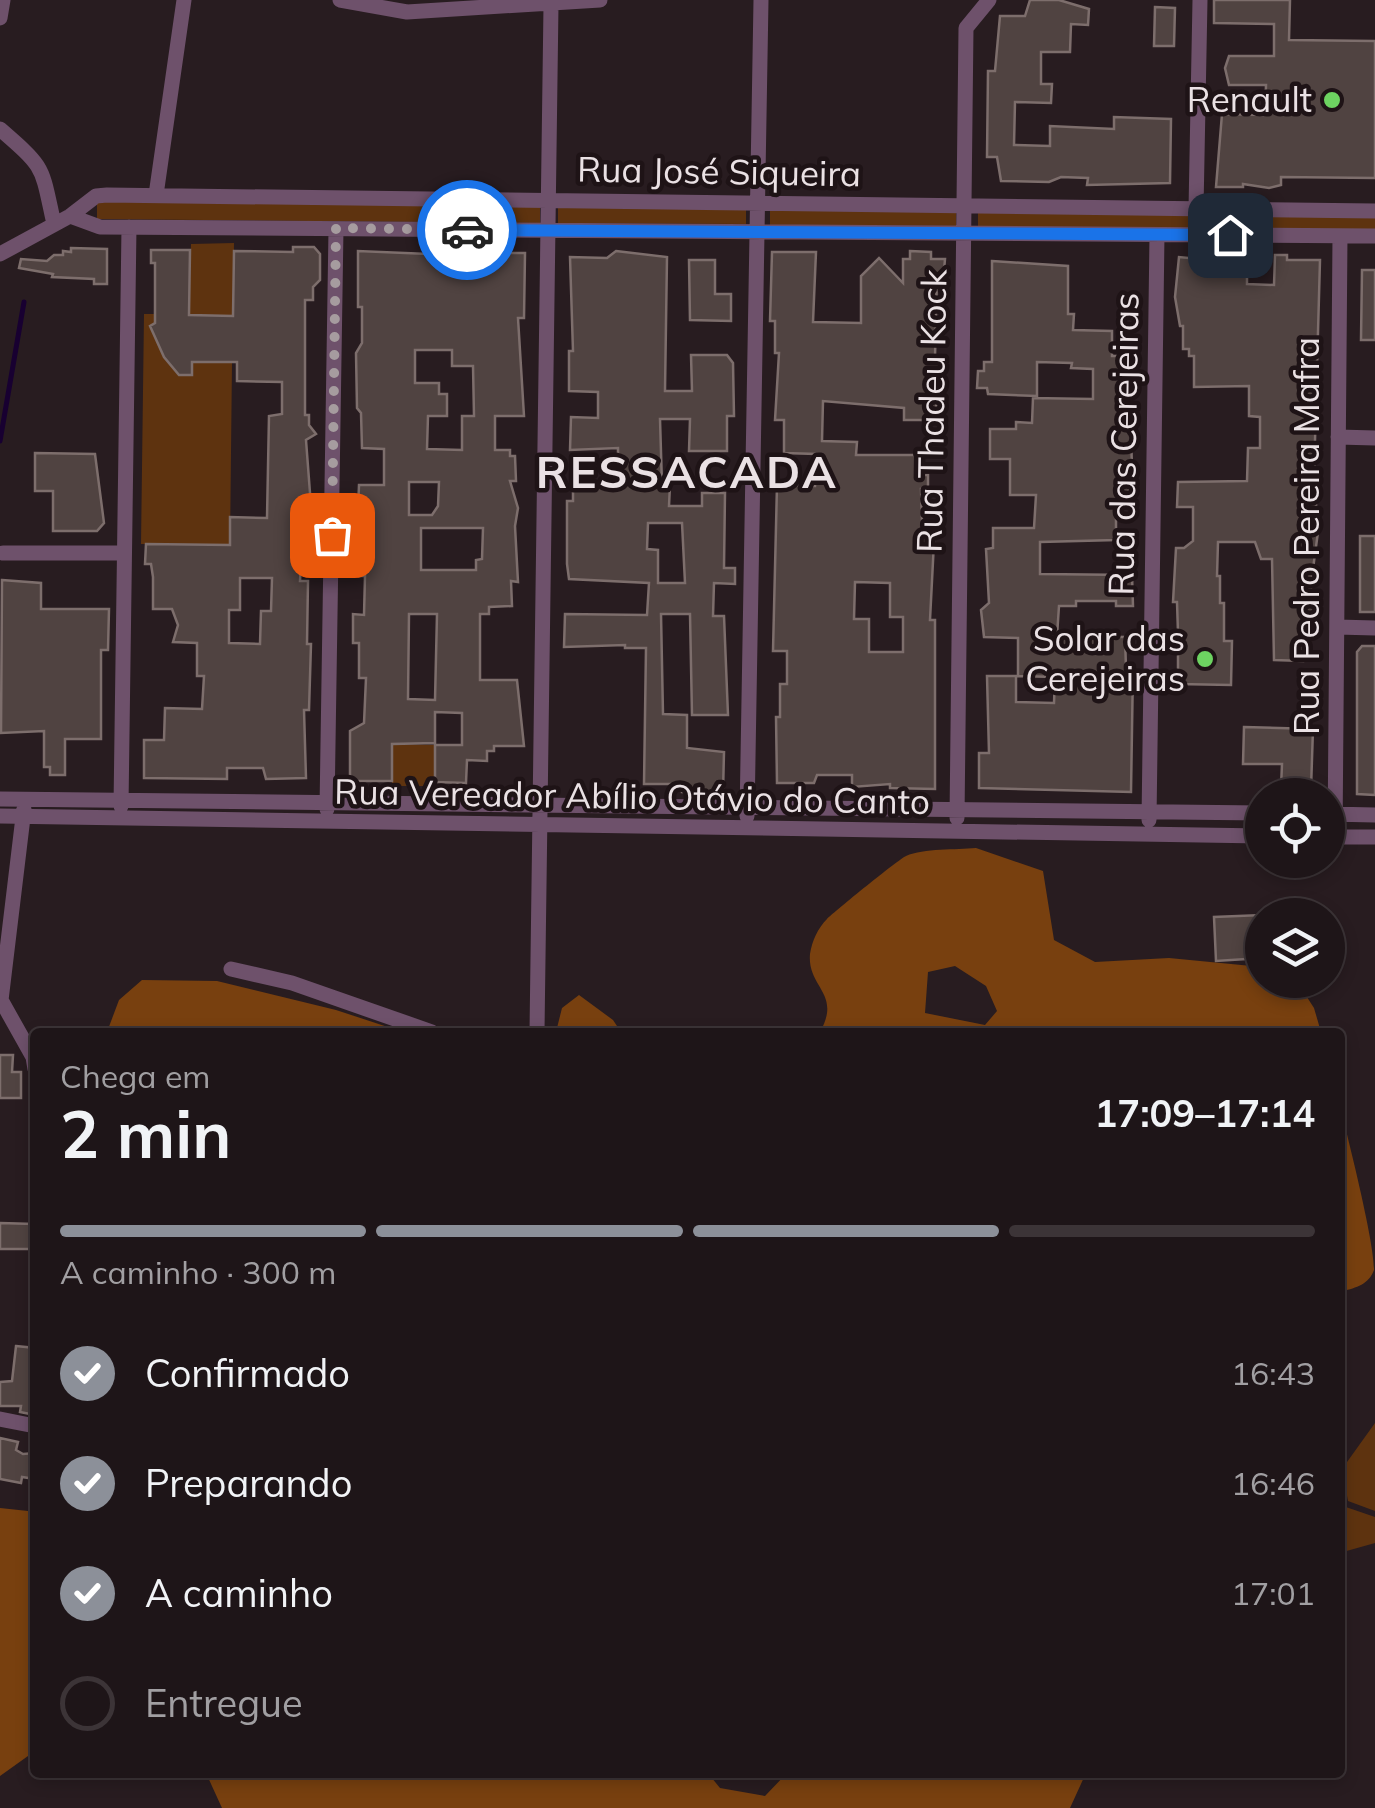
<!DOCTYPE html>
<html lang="pt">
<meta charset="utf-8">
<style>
:root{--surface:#1e1518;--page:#2b2225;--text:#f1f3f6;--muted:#a19fa2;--line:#3c3437;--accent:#8c9099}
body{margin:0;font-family:Mulish,sans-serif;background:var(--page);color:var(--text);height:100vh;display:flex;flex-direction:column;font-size:38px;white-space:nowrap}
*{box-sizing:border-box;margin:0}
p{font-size:32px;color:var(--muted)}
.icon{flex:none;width:55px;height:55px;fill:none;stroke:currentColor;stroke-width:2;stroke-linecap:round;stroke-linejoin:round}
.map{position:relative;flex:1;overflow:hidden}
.side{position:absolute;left:30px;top:1028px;width:1315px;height:750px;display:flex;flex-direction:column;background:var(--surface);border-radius:10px;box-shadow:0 5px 15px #0003,0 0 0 2px var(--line)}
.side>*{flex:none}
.fabs{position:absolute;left:1245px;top:778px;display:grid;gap:20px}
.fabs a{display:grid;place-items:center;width:100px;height:100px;border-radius:50%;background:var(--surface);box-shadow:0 5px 15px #0003,0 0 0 2px var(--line);font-size:50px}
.pin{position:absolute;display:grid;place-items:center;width:85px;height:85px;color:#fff;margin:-42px;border-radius:20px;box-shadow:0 5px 15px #0006}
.courier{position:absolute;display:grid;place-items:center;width:100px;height:100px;margin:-50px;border:8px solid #1a73e8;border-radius:50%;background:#fff;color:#222;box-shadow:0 2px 12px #0007}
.summary em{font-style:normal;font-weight:700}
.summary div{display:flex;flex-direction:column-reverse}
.summary{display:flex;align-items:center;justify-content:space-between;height:170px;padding:0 30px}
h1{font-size:65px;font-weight:700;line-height:75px}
.bar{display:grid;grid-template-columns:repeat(4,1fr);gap:15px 10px;align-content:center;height:120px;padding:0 30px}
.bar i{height:12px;border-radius:8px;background:var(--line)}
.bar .on{background:var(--accent)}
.bar p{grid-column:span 4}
ol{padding:0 30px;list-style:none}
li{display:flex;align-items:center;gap:30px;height:110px}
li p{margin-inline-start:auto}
li .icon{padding:10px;border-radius:50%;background:var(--accent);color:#fff;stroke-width:4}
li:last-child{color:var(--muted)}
li i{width:55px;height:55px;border:5px solid var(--line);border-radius:50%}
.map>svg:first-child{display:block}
.green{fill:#5e330f}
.forest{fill:#78400f;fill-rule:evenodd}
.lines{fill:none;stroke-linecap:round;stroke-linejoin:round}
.stream{stroke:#180031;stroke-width:5}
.building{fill:#504341;stroke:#7d6e6c;stroke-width:2.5;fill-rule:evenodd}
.minor{stroke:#6e516b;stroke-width:15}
.done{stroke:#a69c9f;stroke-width:10;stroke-dasharray:0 18}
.route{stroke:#1a73e8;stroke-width:12}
.poi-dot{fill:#6dd361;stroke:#1e1316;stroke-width:4}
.labels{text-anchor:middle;stroke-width:9;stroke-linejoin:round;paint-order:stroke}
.poi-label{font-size:35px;fill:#eae1e4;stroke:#1e1316;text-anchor:end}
.street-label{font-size:35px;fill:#eae1e4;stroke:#1e1316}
.district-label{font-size:45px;font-weight:bold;letter-spacing:2.5px;fill:#eae1e4;stroke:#1e1316}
</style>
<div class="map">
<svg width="1375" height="1808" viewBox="0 0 1375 1808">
<rect width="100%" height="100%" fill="#281c20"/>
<path class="green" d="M 97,200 L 540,206 L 540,223 L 97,219 Z
M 558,207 L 746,209 L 746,224 L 558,223 Z
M 770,209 L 956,211 L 956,226 L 770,225 Z
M 978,212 L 1375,217 L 1375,230 L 978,227 Z
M 234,243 L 233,316 L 189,315 L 191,244 Z
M 144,314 L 168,314 L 150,326 C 168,356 158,353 192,375 L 192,362 L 232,362 L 230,545 L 141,544 Z
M 392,744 L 435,745 L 435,786 L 392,786 Z
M 1375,1423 L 1375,1511 L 1348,1501 L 1342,1469 Z
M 1340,1505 L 1375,1517 L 1375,1543 L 1343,1552 Z"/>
<path class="forest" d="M 976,848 L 1043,871 L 1054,940 L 1095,962 L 1169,958 L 1262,967 L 1262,980 L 1296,980 L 1314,1008 L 1321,1032 L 820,1032 C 842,993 807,988 810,954 C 812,941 818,928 827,919 C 835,911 899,859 906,856 C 924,848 956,850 976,848 ZM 955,966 L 986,986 L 997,1011 L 985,1025 L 925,1013 L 928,972 Z
M 142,980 L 217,981 L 336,1010 L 403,1032 L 107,1032 L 119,1000 Z
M 579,995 L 613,1020 L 621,1032 L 556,1032 L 562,1008 Z
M 1340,1106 C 1348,1138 1375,1244 1374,1270 C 1369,1284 1356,1288 1343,1291 Z
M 0,1508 L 28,1511 L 35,1517 L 35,1751 L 0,1776 Z
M 707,1772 L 720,1788 L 765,1796 L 787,1773 L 1086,1773 L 1070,1808 L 222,1808 L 206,1773 Z"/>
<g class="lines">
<path class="stream" d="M 0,441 L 24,302"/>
</g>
<path class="building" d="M 1030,0 L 1059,0 L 1089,9 L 1088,25 L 1071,24 L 1070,52 L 1041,52 L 1041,84 L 1052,84 L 1051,103 L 1015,102 L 1014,145 L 1050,146 L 1050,126 L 1114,129 L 1114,117 L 1171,119 L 1170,183 L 1087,185 L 1088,178 L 1061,177 L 1049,182 L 1001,181 L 997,157 L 987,157 L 988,71 L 995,71 L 1000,16 L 1025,16 Z
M 1214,0 L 1290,0 L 1289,40 L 1375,41 L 1375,178 L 1281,177 L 1281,185 L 1269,188 L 1243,184 L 1243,187 L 1216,187 L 1222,114 L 1265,115 L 1266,85 L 1229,85 L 1225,68 L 1229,56 L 1274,56 L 1274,24 L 1214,23 Z
M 1155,7 L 1175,8 L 1174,46 L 1154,46 Z
M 293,247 L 314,247 L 320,254 L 320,280 L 313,287 L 313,300 L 305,300 L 305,415 L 309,415 L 309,425 L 316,434 L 306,440 L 311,506 L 307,513 L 306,544 L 302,544 L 300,581 L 308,581 L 307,644 L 311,644 L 309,710 L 304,710 L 306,778 L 266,779 L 263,768 L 227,768 L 227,779 L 144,778 L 144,740 L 164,740 L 165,708 L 202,709 L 204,676 L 197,676 L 197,643 L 173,642 L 178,625 L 172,609 L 153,609 L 153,577 L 151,564 L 145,564 L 146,544 L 230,545 L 230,517 L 267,518 L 269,416 L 282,414 L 282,382 L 237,381 L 237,362 L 192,362 L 192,375 L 179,375 L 164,357 L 150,326 L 155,323 L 155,263 L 151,263 L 151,250 L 190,250 L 189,315 L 233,316 L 234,251 L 293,252 ZM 240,578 L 272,578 L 271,611 L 261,611 L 260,644 L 229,643 L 229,610 L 240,610 Z
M 71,248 L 107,249 L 107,284 L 94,284 L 94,279 L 52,277 L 53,274 L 19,268 L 21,259 L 47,261 L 54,255 L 63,255 L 63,251 L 71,252 Z
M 507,250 L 507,253 L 525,253 L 524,318 L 518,318 L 524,416 L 495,416 L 495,450 L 510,450 L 510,456 L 515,456 L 516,481 L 510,481 L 518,508 L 515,526 L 518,582 L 511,581 L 512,606 L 489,607 L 489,614 L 480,614 L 480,680 L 517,680 L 524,746 L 494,746 L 494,751 L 487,751 L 487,761 L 467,760 L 466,783 L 435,782 L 435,745 L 462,745 L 462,713 L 435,712 L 435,743 L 392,744 L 392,781 L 350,781 L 350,731 L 364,723 L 366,678 L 359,678 L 359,643 L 353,643 L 353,614 L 364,615 L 365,576 L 359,576 L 359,547 L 368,547 L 368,510 L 358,510 L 359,485 L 384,485 L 384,449 L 362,448 L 361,413 L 357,408 L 356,353 L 362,343 L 362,307 L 358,307 L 358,251 L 429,254 ZM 415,350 L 452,350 L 452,366 L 473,366 L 474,416 L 462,416 L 462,450 L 427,449 L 428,416 L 447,416 L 447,394 L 439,394 L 439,383 L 415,383 ZM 409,482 L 439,482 L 438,506 L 432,515 L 409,515 ZM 421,528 L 483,528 L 482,559 L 476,560 L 476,570 L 421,570 ZM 409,614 L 437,614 L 435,700 L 408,699 Z
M 616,251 L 667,257 L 665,391 L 692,391 L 691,355 L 727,355 L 733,363 L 734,416 L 727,416 L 727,451 L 689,451 L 690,419 L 660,419 L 662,485 L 670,485 L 669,506 L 702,506 L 702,493 L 725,493 L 724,568 L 735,568 L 735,584 L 714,583 L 713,616 L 724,616 L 728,715 L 692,715 L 690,614 L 661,614 L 663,714 L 687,715 L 687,748 L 724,752 L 723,793 L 682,792 L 682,784 L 644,784 L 646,648 L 625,648 L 625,645 L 564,647 L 565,614 L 647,615 L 649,583 L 569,579 L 567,564 L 567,501 L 573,501 L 573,483 L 618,484 L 618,448 L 570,450 L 571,417 L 598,418 L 598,392 L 569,391 L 569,351 L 573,351 L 570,257 L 607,258 ZM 648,523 L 682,523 L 685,583 L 658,583 L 658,550 L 647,549 Z
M 910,251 L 931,252 L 931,259 L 945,259 L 944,271 L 937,276 L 935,357 L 940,357 L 935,420 L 904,420 L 904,408 L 823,401 L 822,441 L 857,442 L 856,455 L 923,455 L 923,475 L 928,475 L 928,489 L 921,489 L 922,523 L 935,522 L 930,620 L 935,620 L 935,789 L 890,788 L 890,784 L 852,787 L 852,775 L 817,775 L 814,783 L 777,783 L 776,717 L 780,717 L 780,684 L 787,684 L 787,651 L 773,651 L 777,485 L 815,486 L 817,454 L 784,453 L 784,420 L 775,420 L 779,353 L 775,353 L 775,321 L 770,321 L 772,252 L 816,252 L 813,322 L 861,323 L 861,276 L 879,258 L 903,283 L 903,259 L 910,259 ZM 855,582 L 890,583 L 890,617 L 903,617 L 903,652 L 869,652 L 869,619 L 854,619 Z
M 1275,255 L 1287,255 L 1287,260 L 1320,260 L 1314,477 L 1318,532 L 1312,576 L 1317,581 L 1297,604 L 1316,604 L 1316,635 L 1310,634 L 1310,653 L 1303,652 L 1303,661 L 1274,660 L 1272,559 L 1261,559 L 1255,542 L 1218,542 L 1217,576 L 1220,576 L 1220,603 L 1224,603 L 1224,641 L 1232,641 L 1231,685 L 1178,684 L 1178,633 L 1177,602 L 1173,602 L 1176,548 L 1184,548 L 1193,541 L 1193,507 L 1177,507 L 1178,482 L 1247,481 L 1248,448 L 1260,448 L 1260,417 L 1249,416 L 1249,386 L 1194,387 L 1194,356 L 1189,356 L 1189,349 L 1183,349 L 1183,326 L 1180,326 L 1175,297 L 1179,257 L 1209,260 L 1209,268 L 1247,268 L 1247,284 L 1274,285 Z
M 689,260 L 715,260 L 715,294 L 731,294 L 731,321 L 690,320 Z
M 992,261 L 1068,266 L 1068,314 L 1074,314 L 1073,330 L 1112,331 L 1112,356 L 1128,356 L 1129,360 L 1132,469 L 1127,504 L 1116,504 L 1116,540 L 1040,542 L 1040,574 L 1132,575 L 1133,606 L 1116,606 L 1116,601 L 1076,601 L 1076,606 L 1059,606 L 1057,636 L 1125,637 L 1126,668 L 1133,668 L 1131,792 L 979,788 L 979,753 L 989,753 L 987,676 L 1016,676 L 1016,702 L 1054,703 L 1055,677 L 1018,676 L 1018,638 L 984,637 L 981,610 L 989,603 L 986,549 L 993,548 L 993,528 L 1034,528 L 1036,495 L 1010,495 L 1010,459 L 990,459 L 990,429 L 1016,429 L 1016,422 L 1032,423 L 1033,398 L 1093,399 L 1093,369 L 1071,368 L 1072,363 L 1037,362 L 1037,396 L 988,394 L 987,388 L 977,388 L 978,371 L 984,371 L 984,362 L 992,362 Z
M 1362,270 L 1375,270 L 1375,340 L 1361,340 Z
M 35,453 L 95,454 L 104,523 L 97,531 L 53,531 L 53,491 L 35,491 Z
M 1360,536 L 1375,536 L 1375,612 L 1360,612 Z
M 2,580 L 41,583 L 41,609 L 109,609 L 108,650 L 101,650 L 101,739 L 65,739 L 65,775 L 50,775 L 50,767 L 44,767 L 44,731 L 1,733 Z
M 1362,646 L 1375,646 L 1375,795 L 1357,794 L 1357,652 Z
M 1244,727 L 1313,729 L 1311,789 L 1281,788 L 1282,764 L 1243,764 Z
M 1262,915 L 1262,958 L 1216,961 L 1214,917 Z
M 0,1055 L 13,1055 L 12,1072 L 21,1072 L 21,1098 L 0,1098 Z
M 0,1223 L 34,1224 L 34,1249 L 0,1249 Z
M 16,1346 L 35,1348 L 35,1415 L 20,1412 L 21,1406 L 0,1406 L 0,1382 L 12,1381 Z
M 0,1438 L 18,1442 L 16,1450 L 23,1454 L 35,1453 L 35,1479 L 22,1477 L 21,1483 L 0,1479 Z"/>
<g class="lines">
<path class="minor" d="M 340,0 L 407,12 L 600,0
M 0,18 L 3,0
M 0,129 C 46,169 41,165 54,224
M 156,195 L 184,0
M 1196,209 L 1200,0
M 70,216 L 100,227 L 1375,236
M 0,254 L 70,216 L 96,196 L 107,195 L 1375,211
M 1338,437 L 1375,438
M 3,553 L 124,553
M 1337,627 L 1375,628
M 0,799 L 1262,813
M 121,806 L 129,227
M 24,809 L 1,1000 L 33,1057 L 35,1069
M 327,809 L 336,229
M 1329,814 L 1375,815
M 0,816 L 1262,836
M 747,816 L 761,0
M 957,818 L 966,28 L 989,0
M 1149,820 L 1157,235
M 1328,837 L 1375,837
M 1335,837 L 1340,236
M 231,969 L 292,983 L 432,1032
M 537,1032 L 551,5
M 0,1419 L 35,1426"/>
</g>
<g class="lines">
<path class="done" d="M 332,535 L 336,228 L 467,230"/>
<path class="route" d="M 467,230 L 1230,235"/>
</g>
<g class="poi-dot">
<circle cx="1332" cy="100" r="10"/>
<circle cx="1205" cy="659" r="10"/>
</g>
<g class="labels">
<g class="poi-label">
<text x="1312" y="112">Renault</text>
<text x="1185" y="651">Solar das<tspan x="1185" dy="40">Cerejeiras</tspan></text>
</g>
<g class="street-label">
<text transform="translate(719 172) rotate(1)" y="12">Rua José Siqueira</text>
<text transform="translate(932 411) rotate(-89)" y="12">Rua Thadeu Kock</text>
<text transform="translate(1124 444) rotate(-89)" y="12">Rua das Cerejeiras</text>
<text transform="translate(1307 536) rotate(-90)" y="12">Rua Pedro Pereira Mafra</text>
<text transform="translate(632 797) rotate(1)" y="12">Rua Vereador Abílio Otávio do Canto</text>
</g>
<g class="district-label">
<text x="687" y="488">RESSACADA</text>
</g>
</g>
</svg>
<div class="fabs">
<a><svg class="icon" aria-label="locate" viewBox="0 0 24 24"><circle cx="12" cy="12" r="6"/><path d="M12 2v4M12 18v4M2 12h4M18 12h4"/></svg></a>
<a><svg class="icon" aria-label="layers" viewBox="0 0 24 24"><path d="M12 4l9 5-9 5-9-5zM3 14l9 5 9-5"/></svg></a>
</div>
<div class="pin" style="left:332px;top:535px;background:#ea580c"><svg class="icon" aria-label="bag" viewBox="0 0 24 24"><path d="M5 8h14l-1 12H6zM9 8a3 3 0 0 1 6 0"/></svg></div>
<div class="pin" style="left:1230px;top:235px;background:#1f2937"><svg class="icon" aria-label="home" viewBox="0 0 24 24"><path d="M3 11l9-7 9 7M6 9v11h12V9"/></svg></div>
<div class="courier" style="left:467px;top:230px"><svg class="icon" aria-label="car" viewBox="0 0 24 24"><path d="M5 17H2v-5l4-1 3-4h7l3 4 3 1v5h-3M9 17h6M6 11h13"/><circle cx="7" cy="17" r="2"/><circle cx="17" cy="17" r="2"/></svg></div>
<section class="side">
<div class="summary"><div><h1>2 min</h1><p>Chega em</p></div><em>17:09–17:14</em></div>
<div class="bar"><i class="on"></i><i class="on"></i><i class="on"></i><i></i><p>A caminho · 300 m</p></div>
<ol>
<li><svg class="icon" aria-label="check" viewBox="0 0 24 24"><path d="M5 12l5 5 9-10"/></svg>Confirmado<p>16:43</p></li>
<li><svg class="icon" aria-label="check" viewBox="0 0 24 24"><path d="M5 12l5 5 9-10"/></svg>Preparando<p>16:46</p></li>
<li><svg class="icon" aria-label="check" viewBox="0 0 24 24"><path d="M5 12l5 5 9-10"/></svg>A caminho<p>17:01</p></li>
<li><i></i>Entregue</li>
</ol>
</section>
</div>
